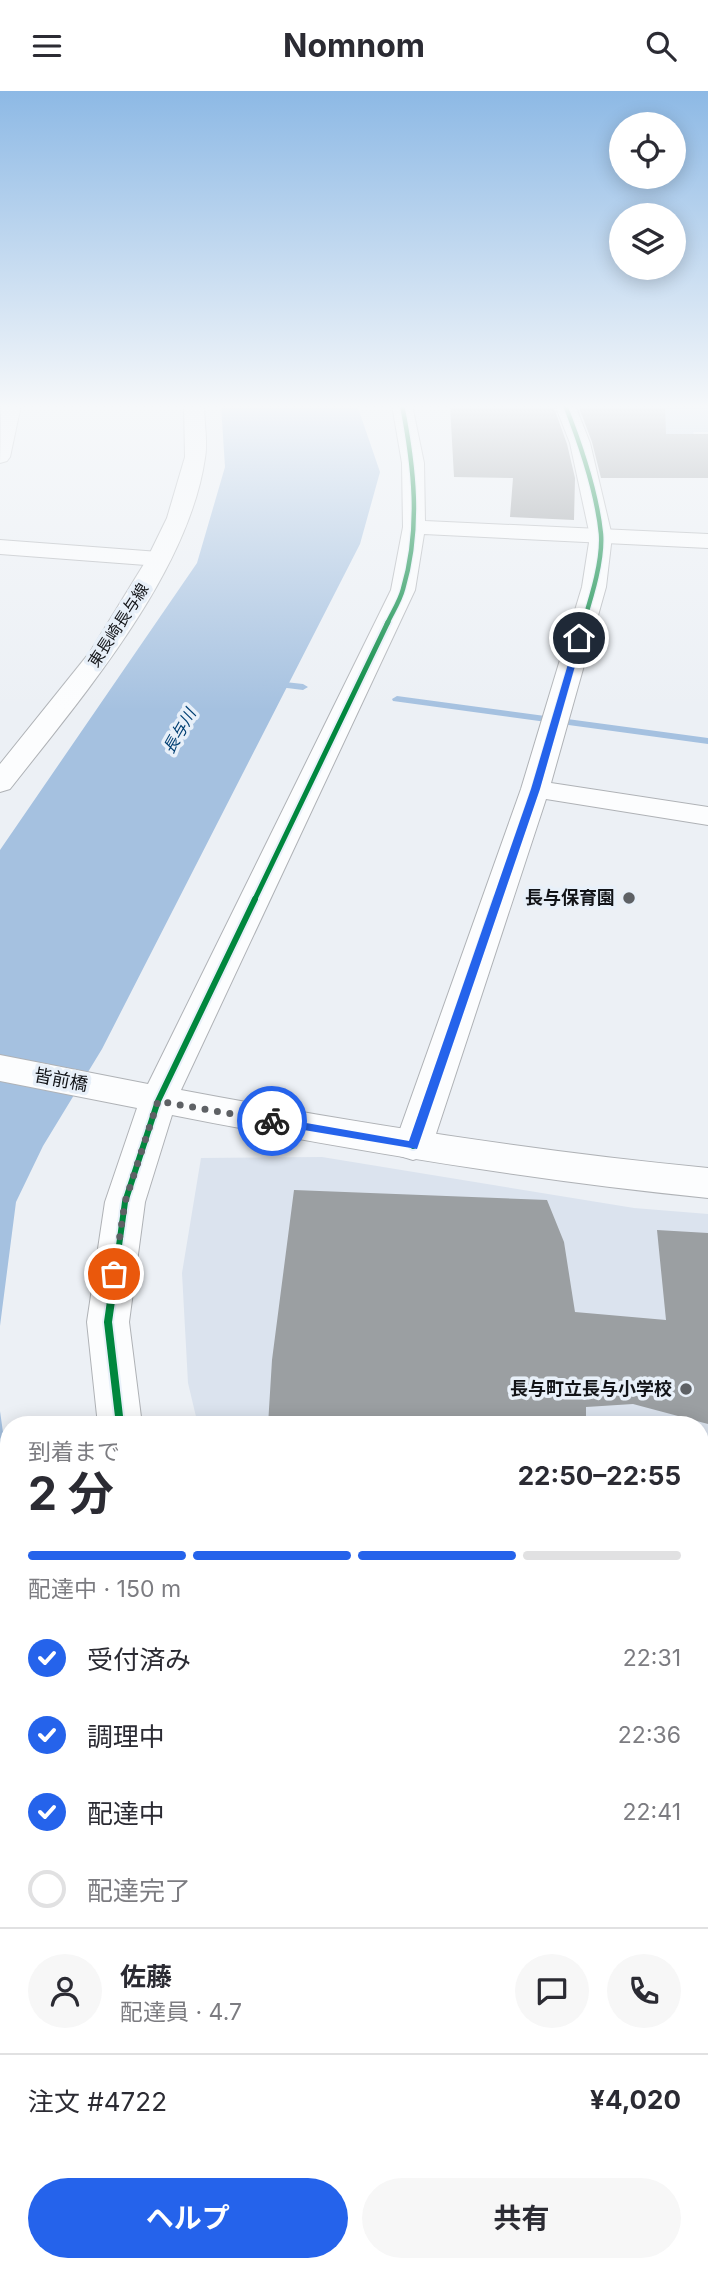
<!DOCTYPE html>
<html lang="ja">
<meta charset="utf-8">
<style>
:root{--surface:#fff;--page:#f7f7f7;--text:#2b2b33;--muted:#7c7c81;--line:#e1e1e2;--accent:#2563eb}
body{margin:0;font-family:Inter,"Noto Sans JP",sans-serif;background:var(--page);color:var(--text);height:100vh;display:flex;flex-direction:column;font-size:26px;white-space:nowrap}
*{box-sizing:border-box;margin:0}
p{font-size:23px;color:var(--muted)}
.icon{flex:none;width:38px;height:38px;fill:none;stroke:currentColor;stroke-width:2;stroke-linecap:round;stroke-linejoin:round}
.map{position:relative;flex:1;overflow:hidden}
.details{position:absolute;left:0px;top:1325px;width:709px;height:856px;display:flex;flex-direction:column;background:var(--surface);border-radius:28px 28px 0 0;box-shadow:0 4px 18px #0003}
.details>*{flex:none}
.fabs{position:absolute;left:609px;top:21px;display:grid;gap:14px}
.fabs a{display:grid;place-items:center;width:77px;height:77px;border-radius:50%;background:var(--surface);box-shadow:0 4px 18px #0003;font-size:35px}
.pin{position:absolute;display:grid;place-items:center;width:60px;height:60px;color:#fff;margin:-30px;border:4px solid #fff;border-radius:50%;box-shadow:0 2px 7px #0007}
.courier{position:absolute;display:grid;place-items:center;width:70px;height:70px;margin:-35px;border:5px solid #2563eb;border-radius:50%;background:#fff;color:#222;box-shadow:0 2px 9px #0007}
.summary em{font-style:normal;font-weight:700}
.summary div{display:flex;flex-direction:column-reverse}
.summary{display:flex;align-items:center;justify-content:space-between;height:119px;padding:0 28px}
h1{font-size:46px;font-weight:700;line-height:52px}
.bar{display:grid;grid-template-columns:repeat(4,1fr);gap:10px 7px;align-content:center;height:84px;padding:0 28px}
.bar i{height:9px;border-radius:5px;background:var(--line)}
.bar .on{background:var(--accent)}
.bar p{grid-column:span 4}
.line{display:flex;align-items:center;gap:18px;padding:0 28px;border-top:2px solid var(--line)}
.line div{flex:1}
.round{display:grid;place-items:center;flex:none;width:74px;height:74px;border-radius:37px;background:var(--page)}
ol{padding:0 28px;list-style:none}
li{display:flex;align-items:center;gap:21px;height:77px}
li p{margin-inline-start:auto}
li .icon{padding:7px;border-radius:50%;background:var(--accent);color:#fff;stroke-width:4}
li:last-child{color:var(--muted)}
li i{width:38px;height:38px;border:4px solid var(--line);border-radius:50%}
.button{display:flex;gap:14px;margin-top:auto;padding:14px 28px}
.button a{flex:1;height:80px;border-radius:42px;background:var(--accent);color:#fff;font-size:28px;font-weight:700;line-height:80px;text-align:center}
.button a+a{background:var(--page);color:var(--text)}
header{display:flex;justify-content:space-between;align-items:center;height:91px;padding:0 28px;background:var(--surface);font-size:32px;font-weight:700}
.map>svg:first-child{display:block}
.built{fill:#dbe3ee}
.green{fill:#c9d9ea}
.water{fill:#a5c1e0}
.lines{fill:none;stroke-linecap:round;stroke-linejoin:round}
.stream{fill:#a5c1e0;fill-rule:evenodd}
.building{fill:#9b9fa2}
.street-casing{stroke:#afb2b6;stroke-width:2}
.secondary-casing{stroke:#afb2b6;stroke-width:2}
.primary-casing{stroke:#afb2b6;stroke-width:2}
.street{fill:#fcfdfe;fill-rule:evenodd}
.secondary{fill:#fcfdfe;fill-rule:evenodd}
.primary{fill:#fcfdfe;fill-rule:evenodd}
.cycleway-far3-casing{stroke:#e8f0f9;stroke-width:7}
.cycleway-far2-casing{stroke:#e8f0f9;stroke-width:9}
.cycleway-far1-casing{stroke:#e8f0f9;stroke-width:10}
.cycleway-casing{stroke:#e8f0f9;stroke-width:12}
.cycleway-far3{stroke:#00873e;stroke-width:4.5}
.cycleway-far2{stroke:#00873e;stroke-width:5}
.cycleway-far1{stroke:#00873e;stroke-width:6}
.cycleway{stroke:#00873e;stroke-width:8}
.route{fill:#2563eb}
.done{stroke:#5e6165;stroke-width:7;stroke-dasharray:0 12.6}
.poi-dot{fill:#5e6165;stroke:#e8f0f9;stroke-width:2.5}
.labels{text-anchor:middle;stroke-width:7;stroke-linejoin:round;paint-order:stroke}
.far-street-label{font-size:16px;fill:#121418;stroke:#e8f0f9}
.far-water-label{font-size:16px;font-style:italic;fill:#003f72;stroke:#e8f0f9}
.poi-label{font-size:18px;font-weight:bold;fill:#121418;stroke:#e8f0f9;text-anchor:end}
.street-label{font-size:18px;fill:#121418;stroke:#e8f0f9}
</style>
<header><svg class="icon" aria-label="menu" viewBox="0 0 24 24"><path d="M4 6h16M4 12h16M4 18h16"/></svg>Nomnom<svg class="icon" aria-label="search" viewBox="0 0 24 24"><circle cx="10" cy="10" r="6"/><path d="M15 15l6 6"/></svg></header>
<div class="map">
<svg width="708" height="2179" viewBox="0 0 708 2179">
<rect width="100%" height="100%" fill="#ecf0f5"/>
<path class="built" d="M 322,1066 L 634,1117 L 708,1123 L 708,2142 L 700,2143 L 700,1334 L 198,1334 L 188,1292 L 182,1182 L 201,1067 Z"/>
<path class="green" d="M 581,314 L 708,314 L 708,341 L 693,341 L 699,360 L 596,345 Z"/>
<path class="water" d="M 221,314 L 357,314 L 380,381 L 360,453 L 102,958 L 43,1055 L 16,1111 L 0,1235 L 0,759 L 197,472 L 225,376 Z
M 0,1320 L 9,1384 L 9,2172 L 371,2172 L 375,2179 L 0,2179 Z"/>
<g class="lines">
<path class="stream" d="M 267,589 L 303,593 L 308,596 L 303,599 L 263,594 L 262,592 Z
M 397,605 L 708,647 L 708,653 L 393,610 L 392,608 Z"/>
</g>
<path class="building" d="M 450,314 L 553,314 L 567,353 L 575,387 L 574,429 L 510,426 L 513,387 L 454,386 Z
M 578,314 L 665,314 L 666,343 L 708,343 L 708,387 L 601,387 L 592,351 Z
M 294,1099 L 547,1109 L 564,1151 L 575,1221 L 666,1229 L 657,1139 L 708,1142 L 708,1333 L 633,1313 L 586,1316 L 586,1334 L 268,1334 L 272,1269 Z"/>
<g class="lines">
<g class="street-casing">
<path id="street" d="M 1,314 L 21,314 L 10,366 L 7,370 L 0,372 Z
M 555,314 L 575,314 L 590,352 L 612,445 L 606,496 L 551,692 L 708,716 L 708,734 L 546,708 L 432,1055 L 426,1065 L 413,1069 L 400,1065 L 394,1055 L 521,698 L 582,496 L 590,445 L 570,352 Z
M 0,449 L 159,461 L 167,463 L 171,468 L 167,473 L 159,475 L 0,463 Z"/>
</g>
<g class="secondary-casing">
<path id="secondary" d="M 392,314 L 412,314 L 424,372 L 425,430 L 708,443 L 708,457 L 424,443 L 415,499 L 181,999 C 356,1032 531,1060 708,1077 L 708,1107 C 528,1089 350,1059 172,1024 L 145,1111 L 129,1231 L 142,1334 L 98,1334 L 87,1231 L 105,1111 L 137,1017 L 0,990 L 0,964 L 148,993 L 391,499 L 403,436 L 402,372 Z
M 510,2172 L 576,2172 L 579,2179 L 512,2179 Z"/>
</g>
<g class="primary-casing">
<path id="primary" d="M 184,314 L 204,314 C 204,331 208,350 205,367 C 188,484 81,607 10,698 L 0,701 L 0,673 L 90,561 L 147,468 L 167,427 L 185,366 Z"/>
</g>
<use href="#street" class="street"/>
<use href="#secondary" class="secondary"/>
<use href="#primary" class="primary"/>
<g class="cycleway-far3-casing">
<path id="cycleway-far3" d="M 565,314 C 580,352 597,403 601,443 C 603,470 591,507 583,533
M 387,533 C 392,522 400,510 403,498 C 421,437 414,375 402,314"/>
</g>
<g class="cycleway-far2-casing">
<path id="cycleway-far2" d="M 254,810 L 388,531
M 497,810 L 535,698 L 584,531"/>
</g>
<g class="cycleway-far1-casing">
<path id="cycleway-far1" d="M 413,1055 L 497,808
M 118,1162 L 125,1111 L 158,1010 L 255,808"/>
</g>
<g class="cycleway-casing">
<path id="cycleway" d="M 118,1161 L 108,1231 L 120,1334"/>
</g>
<use href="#cycleway-far3" class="cycleway-far3"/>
<use href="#cycleway-far2" class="cycleway-far2"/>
<use href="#cycleway-far1" class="cycleway-far1"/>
<use href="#cycleway" class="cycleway"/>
</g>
<linearGradient id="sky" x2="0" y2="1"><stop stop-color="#8db9e5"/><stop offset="0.51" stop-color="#f6f8fa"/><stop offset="1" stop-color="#f6f8fa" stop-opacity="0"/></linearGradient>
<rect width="708" height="619" fill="url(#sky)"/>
<path class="route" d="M 576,546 L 583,547 L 540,698 L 417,1058 L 268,1033 L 268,1028 L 272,1026 L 409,1050 L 531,698 Z"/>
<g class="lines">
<path class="done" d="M 114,1183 L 125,1111 L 158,1010 L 272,1030"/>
</g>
<g class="poi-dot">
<circle cx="629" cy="807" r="7"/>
<circle cx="686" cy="1298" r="7"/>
</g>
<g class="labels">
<g class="far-street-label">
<text transform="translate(118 534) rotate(-57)" y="6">東長崎長与線</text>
</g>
<g class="far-water-label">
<text transform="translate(179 640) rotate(-60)" y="6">長与川</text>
</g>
<g class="poi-label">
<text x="615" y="813">長与保育園</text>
<text x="672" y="1304">長与町立長与小学校</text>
</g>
<g class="street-label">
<text transform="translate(61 989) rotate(11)" y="6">皆前橋</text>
</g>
</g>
</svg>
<div class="fabs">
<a><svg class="icon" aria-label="locate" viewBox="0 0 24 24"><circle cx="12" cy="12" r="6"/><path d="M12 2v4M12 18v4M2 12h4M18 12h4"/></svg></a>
<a><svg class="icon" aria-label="layers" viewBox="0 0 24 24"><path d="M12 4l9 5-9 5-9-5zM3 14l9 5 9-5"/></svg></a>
</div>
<div class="pin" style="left:114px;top:1183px;background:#ea580c"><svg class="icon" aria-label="bag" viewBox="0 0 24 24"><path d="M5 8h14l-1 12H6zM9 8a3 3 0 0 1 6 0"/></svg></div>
<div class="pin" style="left:579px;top:547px;background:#1f2937"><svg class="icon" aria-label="home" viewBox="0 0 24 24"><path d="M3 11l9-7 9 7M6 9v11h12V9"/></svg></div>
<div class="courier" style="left:272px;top:1030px"><svg class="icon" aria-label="bike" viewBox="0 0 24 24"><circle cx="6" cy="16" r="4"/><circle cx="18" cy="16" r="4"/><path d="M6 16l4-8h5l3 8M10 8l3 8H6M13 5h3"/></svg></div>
<section class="details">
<div class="summary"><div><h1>2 分</h1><p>到着まで</p></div><em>22:50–22:55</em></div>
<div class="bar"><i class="on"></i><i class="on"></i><i class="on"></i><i></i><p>配達中 · 150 m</p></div>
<ol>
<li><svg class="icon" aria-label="check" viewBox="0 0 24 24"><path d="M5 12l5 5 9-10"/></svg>受付済み<p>22:31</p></li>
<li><svg class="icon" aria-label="check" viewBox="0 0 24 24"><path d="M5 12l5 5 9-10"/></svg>調理中<p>22:36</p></li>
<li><svg class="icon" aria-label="check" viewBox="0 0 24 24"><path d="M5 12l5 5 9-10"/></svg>配達中<p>22:41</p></li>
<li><i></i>配達完了</li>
</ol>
<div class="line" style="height:126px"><a class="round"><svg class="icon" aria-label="person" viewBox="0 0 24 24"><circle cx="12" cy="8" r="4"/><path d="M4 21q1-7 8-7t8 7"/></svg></a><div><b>佐藤</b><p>配達員 · 4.7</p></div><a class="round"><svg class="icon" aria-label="chat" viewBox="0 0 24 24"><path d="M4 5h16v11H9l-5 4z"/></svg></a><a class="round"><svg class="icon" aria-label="phone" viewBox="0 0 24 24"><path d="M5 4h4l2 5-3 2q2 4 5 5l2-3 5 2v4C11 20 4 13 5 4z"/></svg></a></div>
<div class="line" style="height:91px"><div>注文 #4722</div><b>¥4,020</b></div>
<div class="button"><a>ヘルプ</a><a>共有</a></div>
</section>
</div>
